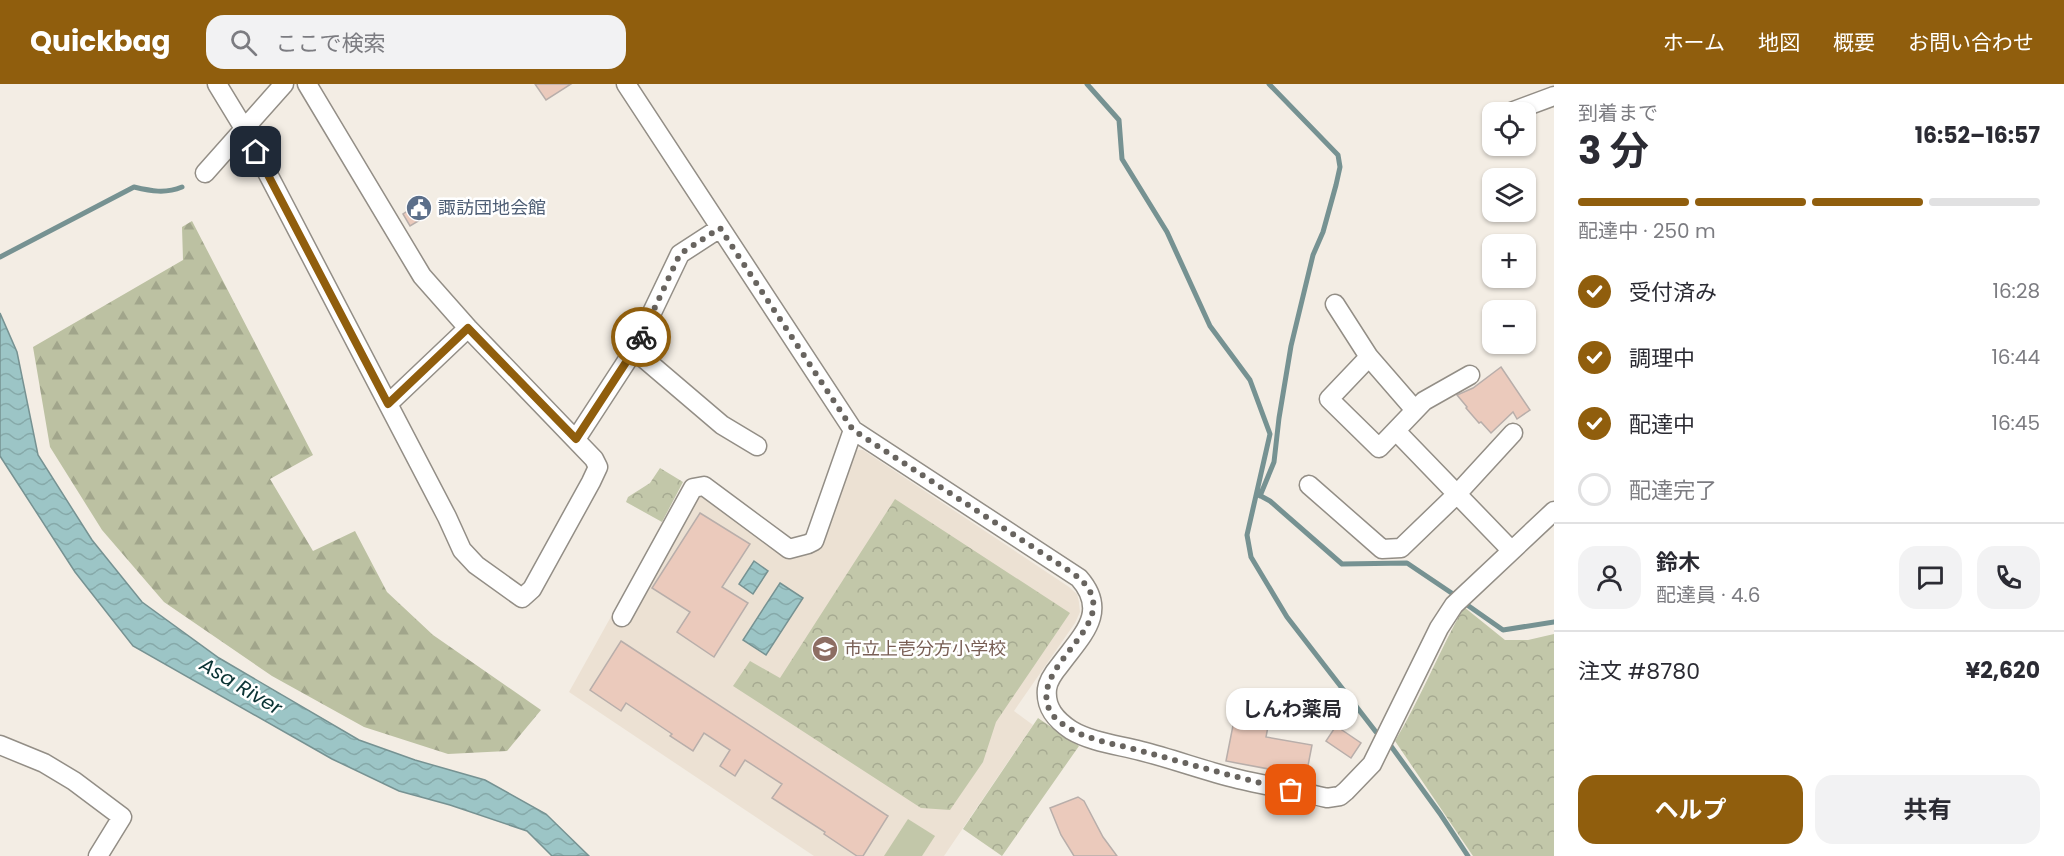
<!DOCTYPE html>
<html lang="ja">
<meta charset="utf-8">
<style>
:root{--surface:#fff;--page:#f2f2f3;--text:#2b2b33;--muted:#7c7c81;--line:#e1e1e2;--accent:#905e0d}
body{margin:0;font-family:Poppins,"Noto Sans JP",sans-serif;background:var(--page);color:var(--text);height:100vh;display:flex;flex-direction:column;font-size:22px;white-space:nowrap}
*{box-sizing:border-box;margin:0}
p{font-size:20px;color:var(--muted)}
.icon{flex:none;width:33px;height:33px;fill:none;stroke:currentColor;stroke-width:2;stroke-linecap:round;stroke-linejoin:round}
.map{position:relative;flex:1;overflow:hidden}
.details{display:flex;flex-direction:column;background:var(--surface);width:510px}
.details>*{flex:none}
.buttons{position:absolute;left:1482px;top:18px;display:grid;gap:12px}
.buttons a{display:grid;place-items:center;width:54px;height:54px;border-radius:12px;background:var(--surface);box-shadow:0 2px 4px #0004;font-size:30px}
.pin{position:absolute;display:grid;place-items:center;width:51px;height:51px;color:#fff;margin:-26px;border-radius:12px;box-shadow:0 3px 9px #0006}
.courier{position:absolute;display:grid;place-items:center;width:60px;height:60px;margin:-30px;border:4px solid #905e0d;border-radius:50%;background:#fff;color:#222;box-shadow:0 2px 8px #0007}
.bubble{position:absolute;height:42px;border-radius:18px;background:var(--surface);box-shadow:0 2px 4px #0004;font-size:20px;font-weight:700;line-height:42px;text-align:center}
.overview em{font-style:normal;font-weight:700}
.overview div{display:flex;flex-direction:column-reverse}
.overview{display:flex;align-items:center;justify-content:space-between;height:102px;padding:0 24px}
h1{font-size:39px;font-weight:700;line-height:45px}
.bar{display:grid;grid-template-columns:repeat(4,1fr);gap:9px 6px;align-content:center;height:72px;padding:0 24px}
.bar i{height:8px;border-radius:4px;background:var(--line)}
.bar .on{background:var(--accent)}
.bar p{grid-column:span 4}
.line{display:flex;align-items:center;gap:15px;padding:0 24px;border-top:2px solid var(--line)}
.line div{flex:1}
.round{display:grid;place-items:center;flex:none;width:63px;height:63px;border-radius:18px;background:var(--page)}
ol{padding:0 24px;list-style:none}
li{display:flex;align-items:center;gap:18px;height:66px}
li p{margin-inline-start:auto}
li .icon{padding:6px;border-radius:50%;background:var(--accent);color:#fff;stroke-width:4}
li:last-child{color:var(--muted)}
li i{width:33px;height:33px;border:3px solid var(--line);border-radius:50%}
.cta{display:flex;gap:12px;margin-top:auto;padding:12px 24px}
.cta a{flex:1;height:69px;border-radius:18px;background:var(--accent);color:#fff;font-size:24px;font-weight:700;line-height:69px;text-align:center}
.cta a+a{background:var(--page);color:var(--text)}
header{display:flex;align-items:center;gap:36px;box-sizing:border-box;height:84px;padding:0 30px;background:var(--accent);color:#fff}
header strong{font-size:28px}
nav{display:flex;gap:33px;margin-inline-start:auto;font-size:21px}
.search{width:420px;height:54px;background:var(--page);display:flex;align-items:center;gap:15px;box-sizing:border-box;padding:0 21px;border-radius:18px;color:var(--muted);font-size:22px}
main{display:flex;flex:1;min-height:0}
.map>svg:first-child{display:block}
.built{fill:#ece1d3}
.forest{fill:url(#forest-firs)}
.park{fill:url(#park-crowns)}
.pitch{fill:#c2c7a9}
.water{fill:url(#water-waves);stroke:#769292;stroke-width:1.5}
.lines{fill:none;stroke-linecap:round;stroke-linejoin:round}
.stream{stroke:#769292;stroke-width:5}
.building{fill:#ebcabc;stroke:#b8aeaa;stroke-width:1.5}
.street-casing{stroke:#938e86;stroke-width:21}
.street{stroke:#fff;stroke-width:18}
.done{stroke:#68645f;stroke-width:6;stroke-dasharray:0 10.8}
.route{stroke:#905e0d;stroke-width:8}
.labels{text-anchor:middle;stroke-width:5;stroke-linejoin:round;paint-order:stroke}
.service-label{font-size:18px;fill:#4e5e75;stroke:#fff;text-anchor:start}
.education-label{font-size:18px;fill:#785e54;stroke:#fff;text-anchor:start}
.water-label{font-size:20px;font-style:italic;fill:#0a3334;stroke:#fff}
</style>
<header>
<strong>Quickbag</strong>
<div class="search"><svg class="icon" aria-label="search" viewBox="0 0 24 24"><circle cx="10" cy="10" r="6"/><path d="M15 15l6 6"/></svg>ここで検索</div>
<nav><a>ホーム</a><a>地図</a><a>概要</a><a>お問い合わせ</a></nav>
</header>
<main>
<div class="map">
<svg width="1554" height="772" viewBox="0 0 1554 772">
<defs>
<pattern id="forest-firs" width="22" height="20" patternUnits="userSpaceOnUse" patternTransform="scale(1.5)"><rect width="22" height="20" fill="#bcc1a2"/><path d="M5 1l3.5 6h-7zM16 11l3.5 6h-7z" fill="#a1a58b"/></pattern>
<pattern id="park-crowns" width="20" height="18" patternUnits="userSpaceOnUse" patternTransform="scale(1.5)"><rect width="20" height="18" fill="#c2c7a9"/><path d="M2 6a3 3 0 1 1 6 0M12 15a3 3 0 1 1 6 0" fill="none" stroke="#a6aa91"/></pattern>
<pattern id="water-waves" width="16" height="10" patternUnits="userSpaceOnUse" patternTransform="scale(1.5)"><rect width="16" height="10" fill="#9cc5c6"/><path d="M0 5q4-4 8 0t8 0" fill="none" stroke="#86a9a9"/></pattern>
</defs>
<rect width="100%" height="100%" fill="#f3ede4"/>
<path class="built" d="M 847,361 L 856,366 L 863,366 L 866,368 L 1069,503 L 1077,510 L 1079,518 L 1080,528 L 1075,539 L 1014,627 L 1033,641 L 944,772 L 814,772 L 569,608 L 613,529 L 621,533 L 693,404 L 788,465 L 808,460 Z"/>
<path class="forest" d="M 192,137 L 313,371 L 270,395 L 313,467 L 355,447 L 387,508 L 433,551 L 541,626 L 507,667 L 448,670 L 364,643 L 272,592 L 164,518 L 102,446 L 50,363 L 33,263 L 183,176 L 182,143 Z"/>
<path class="park" d="M 660,384 L 683,398 L 662,438 L 626,418 L 628,413 L 650,399 Z
M 895,415 L 1070,529 L 996,638 L 983,678 L 950,726 L 921,724 L 733,602 L 750,577 L 780,594 Z
M 1464,523 L 1505,556 L 1528,556 L 1554,550 L 1554,772 L 1473,772 L 1395,657 C 1421,614 1439,567 1464,523 Z
M 1038,634 L 1079,662 L 1002,772 L 963,745 Z"/>
<path class="pitch" d="M 908,735 L 935,752 L 922,772 L 884,772 Z"/>
<path class="water" d="M 0,229 L 17,268 L 38,371 L 92,456 L 142,518 L 219,574 L 359,656 L 415,676 L 485,696 L 546,730 L 589,772 L 552,772 L 527,747 L 450,721 L 399,707 L 332,675 L 133,562 L 75,488 L 0,372 Z
M 754,477 L 768,487 L 753,510 L 739,500 Z
M 780,499 L 803,514 L 766,571 L 743,556 Z"/>
<g class="lines">
<path class="stream" d="M 1087,0 L 1119,36 L 1122,75 L 1167,148 L 1210,242 L 1250,296 L 1270,350 L 1247,451 L 1251,473 L 1287,533 L 1376,648
M 0,173 L 134,103 C 151,107 165,110 182,103
M 1259,411 L 1270,417 L 1342,480 L 1407,479 L 1453,510
M 1260,412 L 1274,378 L 1279,334 L 1291,262 L 1313,171 L 1323,148 L 1336,101 L 1340,83 L 1338,71 L 1269,0
M 1463,518 L 1503,546 L 1554,538
M 1388,658 L 1441,731 L 1468,772"/>
</g>
<path class="building" d="M 535,0 L 571,0 L 546,16 Z
M 421,118 L 430,130 L 410,142 L 403,130 Z
M 1501,283 L 1530,326 L 1517,335 L 1513,328 L 1491,349 L 1481,338 L 1479,339 L 1466,324 L 1467,323 L 1457,311 L 1473,304 Z
M 700,429 L 750,460 L 722,503 L 748,519 L 714,573 L 677,548 L 690,528 L 652,504 Z
M 621,557 L 888,732 L 863,772 L 857,772 L 824,750 L 825,748 L 772,714 L 782,700 L 745,676 L 735,692 L 720,682 L 730,666 L 704,649 L 693,667 L 670,652 L 672,650 L 626,619 L 621,627 L 590,606 Z
M 1238,616 L 1272,622 L 1266,653 L 1312,661 L 1306,692 L 1226,677 Z
M 1336,642 L 1361,659 L 1351,674 L 1326,657 Z
M 1078,713 L 1084,717 L 1103,753 L 1117,772 L 1074,772 L 1061,751 L 1050,724 Z"/>
<g class="lines">
<g class="street-casing">
<path id="street" d="M 217,0 L 245,46 L 447,433 L 462,466 L 476,481 L 522,514 L 532,505 L 591,398 L 598,383 L 594,375 L 468,244 L 422,192 L 307,0
M 626,0 L 853,346 L 1079,494 C 1109,528 1082,551 1060,581 C 1055,587 1048,596 1047,605 C 1045,624 1056,636 1071,646 C 1091,658 1118,661 1141,667 C 1173,675 1205,687 1238,695 C 1268,702 1298,707 1327,714 L 1340,712 L 1346,707 L 1372,680 L 1439,544 L 1454,521 L 1554,427
M 1511,28 L 1554,12
M 205,89 L 284,0
M 1335,220 L 1369,273 L 1415,326
M 634,266 L 722,341 L 757,362
M 1369,273 L 1329,315 L 1379,364 L 1424,317 L 1470,291
M 388,320 L 468,244
M 1396,347 L 1511,466
M 576,355 L 634,266 L 680,170 L 720,144
M 1309,401 L 1382,465 L 1401,464 L 1457,410 L 1513,349
M 622,533 L 693,404 L 704,402 L 789,465 L 808,460 L 814,457 L 853,346
M 0,661 L 44,679 L 74,697 L 122,733 L 98,772"/>
</g>
<use href="#street" class="street"/>
</g>
<g class="lines">
<path class="done" d="M 641,253 L 680,170 L 720,144 L 853,346 L 1071,488 C 1140,535 1025,578 1050,627 C 1054,635 1066,643 1074,647 C 1096,658 1121,661 1145,668 C 1193,681 1241,695 1291,706"/>
<path class="route" d="M 256,68 L 388,320 L 468,244 L 576,355 L 634,266 L 641,253"/>
</g>
<defs>
<g id="civic-disc" transform="scale(1.35)"><circle r="9.5" fill="#5c6f8a" stroke="#fff"/><path d="M-.6-6.5H3V-4.5H.6V-3L4-1V1h2V6H-6V1h2V-1L-.6-3ZM-1.2 2.5V6h2.4V2.5Z" fill="#fff"/></g>
<g id="school-disc" transform="scale(1.35)"><circle r="9.5" fill="#8d6e63" stroke="#fff"/><path d="M0-5L7-2L0 1L-7-2ZM-4 1L0 2.5L4 1V4Q0 6-4 4Z" fill="#fff"/></g>
</defs>
<g fill-rule="evenodd">
<use href="#civic-disc" x="419" y="124"/>
<use href="#school-disc" x="825" y="565"/>
</g>
<g class="labels">
<g class="service-label">
<text x="438" y="130">諏訪団地会館</text>
</g>
<g class="education-label">
<text x="844" y="571">市立上壱分方小学校</text>
</g>
<g class="water-label">
<text transform="translate(241 602) rotate(31)" y="7">Asa River</text>
</g>
</g>
</svg>
<div class="buttons">
<a><svg class="icon" aria-label="locate" viewBox="0 0 24 24"><circle cx="12" cy="12" r="6"/><path d="M12 2v4M12 18v4M2 12h4M18 12h4"/></svg></a>
<a><svg class="icon" aria-label="layers" viewBox="0 0 24 24"><path d="M12 4l9 5-9 5-9-5zM3 14l9 5 9-5"/></svg></a>
<a>+</a>
<a>−</a>
</div>
<div class="pin" style="left:1291px;top:706px;background:#ea580c"><svg class="icon" aria-label="bag" viewBox="0 0 24 24"><path d="M5 8h14l-1 12H6zM9 8a3 3 0 0 1 6 0"/></svg></div>
<div class="pin" style="left:256px;top:68px;background:#1f2937"><svg class="icon" aria-label="home" viewBox="0 0 24 24"><path d="M3 11l9-7 9 7M6 9v11h12V9"/></svg></div>
<div class="courier" style="left:641px;top:253px"><svg class="icon" aria-label="bike" viewBox="0 0 24 24"><circle cx="6" cy="16" r="4"/><circle cx="18" cy="16" r="4"/><path d="M6 16l4-8h5l3 8M10 8l3 8H6M13 5h3"/></svg></div>
<div class="bubble" style="left:1226px;top:604px;width:132px">しんわ薬局</div>
</div>
<section class="details">
<div class="overview"><div><h1>3 分</h1><p>到着まで</p></div><em>16:52–16:57</em></div>
<div class="bar"><i class="on"></i><i class="on"></i><i class="on"></i><i></i><p>配達中 · 250 m</p></div>
<ol>
<li><svg class="icon" aria-label="check" viewBox="0 0 24 24"><path d="M5 12l5 5 9-10"/></svg>受付済み<p>16:28</p></li>
<li><svg class="icon" aria-label="check" viewBox="0 0 24 24"><path d="M5 12l5 5 9-10"/></svg>調理中<p>16:44</p></li>
<li><svg class="icon" aria-label="check" viewBox="0 0 24 24"><path d="M5 12l5 5 9-10"/></svg>配達中<p>16:45</p></li>
<li><i></i>配達完了</li>
</ol>
<div class="line" style="height:108px"><a class="round"><svg class="icon" aria-label="person" viewBox="0 0 24 24"><circle cx="12" cy="8" r="4"/><path d="M4 21q1-7 8-7t8 7"/></svg></a><div><b>鈴木</b><p>配達員 · 4.6</p></div><a class="round"><svg class="icon" aria-label="chat" viewBox="0 0 24 24"><path d="M4 5h16v11H9l-5 4z"/></svg></a><a class="round"><svg class="icon" aria-label="phone" viewBox="0 0 24 24"><path d="M5 4h4l2 5-3 2q2 4 5 5l2-3 5 2v4C11 20 4 13 5 4z"/></svg></a></div>
<div class="line" style="height:78px"><div>注文 #8780</div><b>¥2,620</b></div>
<div class="cta"><a>ヘルプ</a><a>共有</a></div>
</section>
</main>
